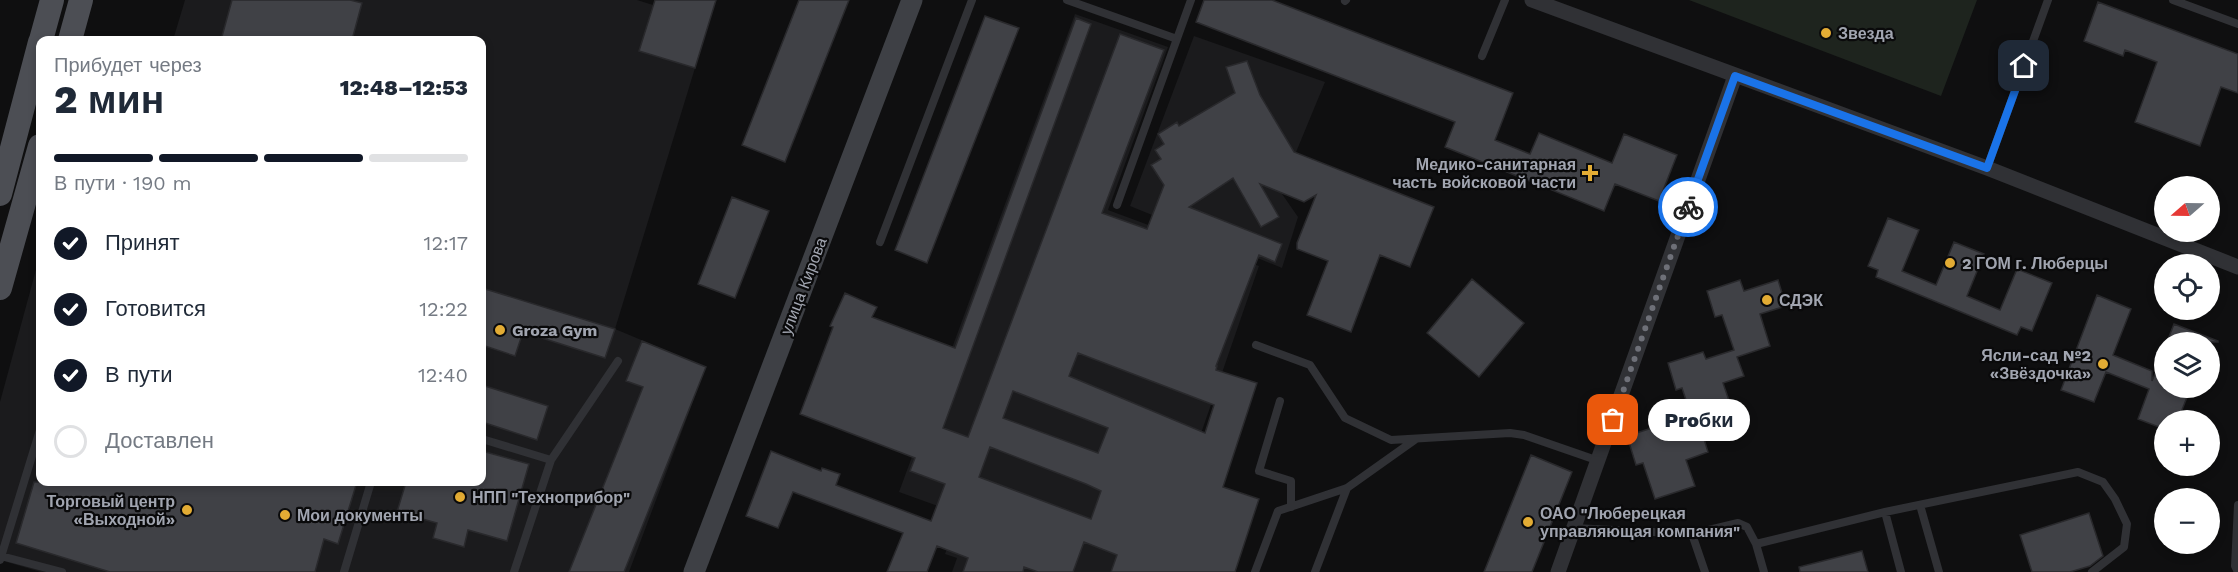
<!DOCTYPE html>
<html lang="ru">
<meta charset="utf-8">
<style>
:root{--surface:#fff;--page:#f2f2f3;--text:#1f2937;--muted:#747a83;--line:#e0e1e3;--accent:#111827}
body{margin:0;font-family:"Work Sans",sans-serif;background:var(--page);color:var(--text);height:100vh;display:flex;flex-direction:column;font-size:22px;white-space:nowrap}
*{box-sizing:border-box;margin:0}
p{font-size:20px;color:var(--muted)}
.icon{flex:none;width:33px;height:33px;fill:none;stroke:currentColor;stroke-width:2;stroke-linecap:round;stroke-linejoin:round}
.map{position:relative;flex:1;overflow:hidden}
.sheet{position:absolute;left:36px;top:36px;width:450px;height:450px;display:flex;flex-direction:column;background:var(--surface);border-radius:12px;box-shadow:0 3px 9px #0003}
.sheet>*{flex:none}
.needle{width:39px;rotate:250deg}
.buttons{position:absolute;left:2154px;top:176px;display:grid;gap:12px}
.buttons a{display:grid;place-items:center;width:66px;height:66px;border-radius:50%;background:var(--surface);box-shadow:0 3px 9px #0003;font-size:30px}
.pin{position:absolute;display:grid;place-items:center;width:51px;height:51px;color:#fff;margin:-26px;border-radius:12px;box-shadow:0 3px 9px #0006}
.courier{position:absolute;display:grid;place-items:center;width:60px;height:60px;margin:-30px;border:4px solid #1a73e8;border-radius:50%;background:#fff;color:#222;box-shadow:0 2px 8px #0007}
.bubble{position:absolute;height:42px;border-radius:21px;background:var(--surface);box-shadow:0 3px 9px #0003;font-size:20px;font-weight:800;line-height:42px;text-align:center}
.head em{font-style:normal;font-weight:800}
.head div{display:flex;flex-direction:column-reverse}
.head{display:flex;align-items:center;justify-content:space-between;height:102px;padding:0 18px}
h1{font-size:39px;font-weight:800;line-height:45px}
.bar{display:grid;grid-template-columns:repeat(4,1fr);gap:9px 6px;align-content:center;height:72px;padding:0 18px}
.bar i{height:8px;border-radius:4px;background:var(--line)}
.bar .active{background:var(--accent)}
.bar p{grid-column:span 4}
ol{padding:0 18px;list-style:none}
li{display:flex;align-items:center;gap:18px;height:66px}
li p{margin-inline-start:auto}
li .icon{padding:6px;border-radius:50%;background:var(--accent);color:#fff;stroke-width:4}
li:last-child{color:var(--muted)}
li i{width:33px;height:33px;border:3px solid var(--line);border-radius:50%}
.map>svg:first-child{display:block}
.built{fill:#1b1b1d}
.green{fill:#1e241e}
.building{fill:#404146;stroke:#29292c;stroke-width:1.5;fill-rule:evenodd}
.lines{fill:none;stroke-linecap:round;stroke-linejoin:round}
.lane{stroke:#303135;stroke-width:8}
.street{stroke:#303135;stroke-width:15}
.secondary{stroke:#3e4045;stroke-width:21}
.primary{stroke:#4c4e54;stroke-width:24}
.done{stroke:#6e7078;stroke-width:6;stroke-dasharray:0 10.8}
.route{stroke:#1a73e8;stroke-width:8}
.poi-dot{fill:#e3ac34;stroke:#0a0a0b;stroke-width:2}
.labels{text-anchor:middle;stroke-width:4.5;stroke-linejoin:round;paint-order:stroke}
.poi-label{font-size:16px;font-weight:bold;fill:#a1a5b0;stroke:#0a0a0b;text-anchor:start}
.street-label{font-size:16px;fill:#a1a5b0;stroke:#0a0a0b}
</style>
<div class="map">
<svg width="2238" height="572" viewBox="0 0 2238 572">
<rect width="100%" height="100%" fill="#0f0f10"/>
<path class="built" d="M 185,0 L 637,0 L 653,5 L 639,51 L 695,68 L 615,329 L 706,367 L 629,572 L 41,572 L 0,560 L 0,402 L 40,255 L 40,482 L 482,482 L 482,40 L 173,40 Z
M 1075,14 L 1168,47 L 1108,210 L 1259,266 L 1153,572 L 952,572 L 957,558 L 945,554 L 960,514 L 899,492 Z
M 1194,36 L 1325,82 L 1280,191 L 1298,217 L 1282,268 L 1130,206 Z"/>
<path class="green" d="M 1689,0 L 1977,0 L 1941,96 Z"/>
<path class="building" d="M 232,0 L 350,0 L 362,3 L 352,40 L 221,40 Z
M 655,0 L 716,0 L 695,68 L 639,51 Z
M 799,0 L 849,0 L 785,162 L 742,145 Z
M 1204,0 L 1272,0 L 1513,93 L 1495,140 L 1530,154 L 1539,133 L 1612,163 L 1624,134 L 1677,155 L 1659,201 L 1615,184 L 1604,211 L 1445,147 L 1455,122 L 1196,22 Z
M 2098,2 L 2238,54 L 2238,93 L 2221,87 L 2200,146 L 2135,122 L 2157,62 L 2125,50 L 2123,56 L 2084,41 Z
M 985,16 L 1019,28 L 927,263 L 895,250 Z
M 1076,18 L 1091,24 L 943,428 L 968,437 L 1120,34 L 1164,50 L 1102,213 L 1147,229 L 1164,185 L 1151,165 L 1161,159 L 1155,150 L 1164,144 L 1158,134 L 1177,122 L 1179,126 L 1235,93 L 1226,67 L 1247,61 L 1260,95 L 1294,152 L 1434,207 L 1410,267 L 1380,255 L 1351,332 L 1307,315 L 1328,261 L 1297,249 L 1297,243 L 1316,195 L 1304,202 L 1260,184 L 1279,217 L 1261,227 L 1233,178 L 1189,207 L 1282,244 L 1275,262 L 1259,255 L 1216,366 L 1217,366 L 1216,370 L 1257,383 L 1223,487 L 1259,499 L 1235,572 L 1111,572 L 1117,555 L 1084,542 L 1073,572 L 1038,572 L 1024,567 L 1023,572 L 963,572 L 968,558 L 937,546 L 927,572 L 887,572 L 903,533 L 793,492 L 778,528 L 746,516 L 771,451 L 821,471 L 822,468 L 840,474 L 836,485 L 931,521 L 945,484 L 910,471 L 915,458 L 800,414 L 833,327 L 830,326 L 845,293 L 877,307 L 872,317 L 955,348 ZM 1078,353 L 1214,405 L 1205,433 L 1069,376 ZM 1013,391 L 1108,428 L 1098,453 L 1003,418 ZM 990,447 L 1086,484 L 1101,491 L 1091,519 L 979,477 Z
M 732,197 L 769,211 L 735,298 L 698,284 Z
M 1888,218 L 1919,230 L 1902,271 L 1936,285 L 1954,242 L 1984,254 L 1967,296 L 2000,310 L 2017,269 L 2052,283 L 2032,331 L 2021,327 L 2017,335 L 1876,277 L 1878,270 L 1868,266 Z
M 1472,279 L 1524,323 L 1479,377 L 1427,333 Z
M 1740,280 L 1744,291 L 1778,280 L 1786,306 L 1760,314 L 1770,346 L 1737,357 L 1744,376 L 1723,383 L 1734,415 L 1700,426 L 1708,452 L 1686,460 L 1695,486 L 1655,499 L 1643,463 L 1636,465 L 1627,436 L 1658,426 L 1661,435 L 1694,424 L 1682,388 L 1676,390 L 1668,363 L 1703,352 L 1706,359 L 1734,350 L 1722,315 L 1715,317 L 1707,291 Z
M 482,288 L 615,329 L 605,358 L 523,332 L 515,356 L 482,345 Z
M 2097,295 L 2131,309 L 2113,355 L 2152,371 L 2152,381 L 2164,353 L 2164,387 L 2191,387 L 2178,420 L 2164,420 L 2164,429 L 2138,419 L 2149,389 L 2106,372 L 2094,402 L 2061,390 Z
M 2174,324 L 2218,341 L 2218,342 L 2167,342 Z
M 642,341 L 706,367 L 624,572 L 569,572 L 643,387 L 626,381 Z
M 482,385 L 548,406 L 537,440 L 482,422 Z
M 482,451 L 529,464 L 507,541 L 468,530 L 464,547 L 433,538 L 437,523 L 397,512 L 406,482 L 482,482 Z
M 1531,455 L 1572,472 L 1532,572 L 1484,572 Z
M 34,482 L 357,482 L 338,544 L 324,539 L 315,572 L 110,572 L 16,543 Z
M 2089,513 L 2103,556 L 2090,566 L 2070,572 L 2032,572 L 2020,535 Z
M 1862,551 L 1868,572 L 1800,572 L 1799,567 Z"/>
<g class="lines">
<path class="lane" d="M 1067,0 L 1177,39
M 2173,0 L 2238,24
M 1345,1 L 1346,0
M 1482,56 L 1505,0
M 1987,168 L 2048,0
M 1117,205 L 1191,0
M 880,242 L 972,0
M 1256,345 L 1310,365 L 1345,418 L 1391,440 L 1510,433 L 1524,435 L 1599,461
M 1280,401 L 1259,471 L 1291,481 L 1291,507
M 482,439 L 551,460
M 1920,505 L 1939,572
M 2238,505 L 2235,566 L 2238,572
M 1885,512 L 1901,572
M 1574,528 L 1692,534
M 1756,544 L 1764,572
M 1,556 L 62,572
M 0,560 L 40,430
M 344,572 L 371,482
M 514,572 L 551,460 L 618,361
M 1255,572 L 1278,511 L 1347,488 L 1416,439
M 1315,572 L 1347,488
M 1705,572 L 1692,534 L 1738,523 L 1747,527 L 1756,544 L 1885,512 L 2078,472 L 2103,482 L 2115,499 L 2127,524 L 2124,547 L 2092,572"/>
<path class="street" d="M 1532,0 L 1987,168 L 2238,267
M 1558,572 L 1735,76"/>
<path class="secondary" d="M 694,572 L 912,0"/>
<path class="primary" d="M 41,40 L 52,0
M 70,40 L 81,0
M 0,194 L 40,42
M 0,288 L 40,146"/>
</g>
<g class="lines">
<path class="done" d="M 1613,420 L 1688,207"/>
<path class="route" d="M 1688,207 L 1735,76 L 1987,168 L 2024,66"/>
</g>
<g class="poi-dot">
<circle cx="1826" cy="33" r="6"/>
<path d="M1587 164h6v6h6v6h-6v6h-6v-6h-6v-6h6z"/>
<circle cx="1950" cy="263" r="6"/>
<circle cx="1767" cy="300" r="6"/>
<circle cx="500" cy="330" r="6"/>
<circle cx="2103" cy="364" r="6"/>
<circle cx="460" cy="497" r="6"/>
<circle cx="187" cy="510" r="6"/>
<circle cx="285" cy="515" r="6"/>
<circle cx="1528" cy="522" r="6"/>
</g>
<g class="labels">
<g class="poi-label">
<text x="1838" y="39">Звезда</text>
<text x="1576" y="170" text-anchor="end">Медико-санитарная<tspan x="1576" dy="18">часть войсковой части</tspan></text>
<text x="1962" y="269">2 ГОМ г. Люберцы</text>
<text x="1779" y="306">СДЭК</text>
<text x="512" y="336">Groza Gym</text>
<text x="2091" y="361" text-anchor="end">Ясли-сад №2<tspan x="2091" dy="18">«Звёздочка»</tspan></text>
<text x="472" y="503">НПП "Техноприбор"</text>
<text x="175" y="507" text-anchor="end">Торговый центр<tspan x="175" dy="18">«Выходной»</tspan></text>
<text x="1540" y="519">ОАО "Люберецкая<tspan x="1540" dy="18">управляющая компания"</tspan></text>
<text x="297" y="521">Мои документы</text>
</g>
<g class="street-label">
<text transform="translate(803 286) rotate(-69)" y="6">улица Кирова</text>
</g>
</g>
</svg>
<div class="buttons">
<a><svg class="needle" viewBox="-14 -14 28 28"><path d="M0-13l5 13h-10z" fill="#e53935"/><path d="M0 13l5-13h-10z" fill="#747a83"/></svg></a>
<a><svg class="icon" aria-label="locate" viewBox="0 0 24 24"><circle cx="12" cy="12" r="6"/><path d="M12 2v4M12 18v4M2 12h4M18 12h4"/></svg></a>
<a><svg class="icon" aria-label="layers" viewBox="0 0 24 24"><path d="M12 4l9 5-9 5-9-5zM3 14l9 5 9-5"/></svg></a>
<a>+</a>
<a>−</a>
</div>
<div class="pin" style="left:1613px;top:420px;background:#ea580c"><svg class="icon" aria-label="bag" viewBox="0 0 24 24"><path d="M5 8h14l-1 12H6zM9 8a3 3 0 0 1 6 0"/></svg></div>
<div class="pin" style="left:2024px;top:66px;background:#1f2937"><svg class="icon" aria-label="home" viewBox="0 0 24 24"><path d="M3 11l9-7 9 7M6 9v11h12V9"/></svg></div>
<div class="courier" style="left:1688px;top:207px"><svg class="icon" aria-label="bike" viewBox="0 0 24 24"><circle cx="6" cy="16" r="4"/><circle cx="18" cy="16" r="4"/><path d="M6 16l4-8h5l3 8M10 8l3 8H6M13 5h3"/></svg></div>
<div class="bubble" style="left:1648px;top:399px;width:102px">Proбки</div>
<section class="sheet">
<div class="head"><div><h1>2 мин</h1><p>Прибудет через</p></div><em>12:48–12:53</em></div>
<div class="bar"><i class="active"></i><i class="active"></i><i class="active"></i><i></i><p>В пути · 190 m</p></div>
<ol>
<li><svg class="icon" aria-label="check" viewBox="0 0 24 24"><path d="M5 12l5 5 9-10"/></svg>Принят<p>12:17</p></li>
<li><svg class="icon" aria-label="check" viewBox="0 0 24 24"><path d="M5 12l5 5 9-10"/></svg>Готовится<p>12:22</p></li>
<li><svg class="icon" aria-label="check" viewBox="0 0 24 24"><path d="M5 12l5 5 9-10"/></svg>В пути<p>12:40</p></li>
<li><i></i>Доставлен</li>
</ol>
</section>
</div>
